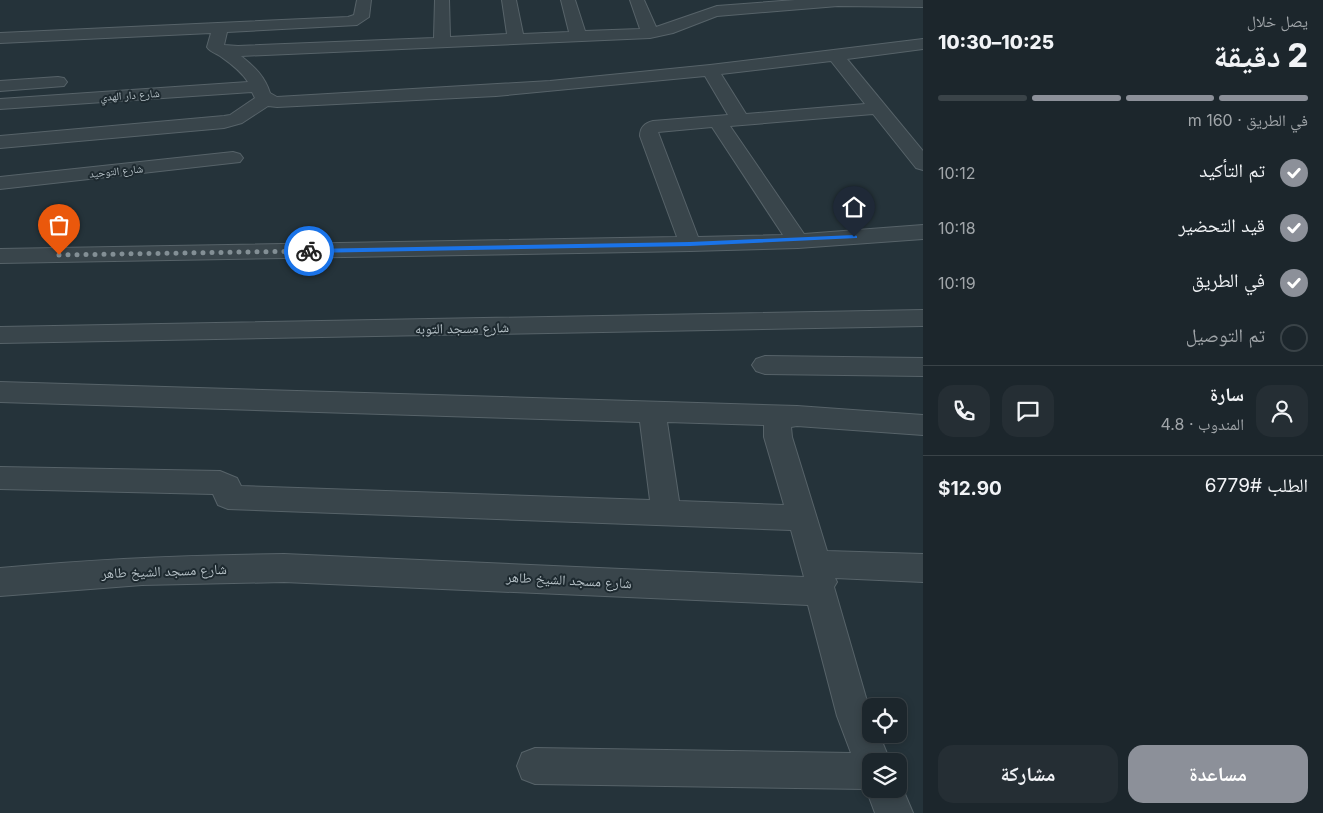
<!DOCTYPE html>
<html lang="ar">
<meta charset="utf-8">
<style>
:root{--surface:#1c262c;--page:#252e34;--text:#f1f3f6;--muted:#a0a5a9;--line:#3a4348;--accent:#8c9099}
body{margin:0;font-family:Inter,"Noto Naskh Arabic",sans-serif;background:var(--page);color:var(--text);direction:rtl;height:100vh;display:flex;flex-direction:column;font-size:19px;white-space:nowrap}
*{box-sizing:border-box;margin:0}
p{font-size:16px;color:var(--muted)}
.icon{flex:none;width:28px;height:28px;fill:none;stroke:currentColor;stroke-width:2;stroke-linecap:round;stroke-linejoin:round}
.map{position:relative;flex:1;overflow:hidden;direction:ltr}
.details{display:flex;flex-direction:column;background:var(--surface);width:400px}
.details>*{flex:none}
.controls{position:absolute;left:862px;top:698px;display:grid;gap:10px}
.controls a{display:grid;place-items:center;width:45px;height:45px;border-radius:10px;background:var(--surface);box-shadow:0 2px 8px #0003,0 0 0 1px var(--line);font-size:25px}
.pin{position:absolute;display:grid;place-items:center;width:42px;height:42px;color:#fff;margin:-51px -21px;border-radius:50% 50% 50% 0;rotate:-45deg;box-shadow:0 0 5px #0007}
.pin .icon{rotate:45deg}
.courier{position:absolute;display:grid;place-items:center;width:50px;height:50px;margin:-25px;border:4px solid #1a73e8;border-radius:50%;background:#fff;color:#222;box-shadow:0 1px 6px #0007}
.summary em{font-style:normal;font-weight:800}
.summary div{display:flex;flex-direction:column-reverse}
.summary{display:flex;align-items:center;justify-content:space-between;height:85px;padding:0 15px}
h1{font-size:32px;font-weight:800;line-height:38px}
.bar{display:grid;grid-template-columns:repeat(4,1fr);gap:8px 5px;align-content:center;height:60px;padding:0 15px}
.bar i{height:6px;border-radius:4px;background:var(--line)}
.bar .selected{background:var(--accent)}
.bar p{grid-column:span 4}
.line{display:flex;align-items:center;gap:12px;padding:0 15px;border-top:1px solid var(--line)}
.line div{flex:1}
.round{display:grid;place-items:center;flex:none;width:52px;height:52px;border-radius:15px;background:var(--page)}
ol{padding:0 15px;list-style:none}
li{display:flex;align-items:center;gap:15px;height:55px}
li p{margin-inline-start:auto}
li .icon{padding:5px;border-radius:50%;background:var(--accent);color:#fff;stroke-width:4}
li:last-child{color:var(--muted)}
li i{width:28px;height:28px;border:2px solid var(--line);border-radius:50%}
.cta{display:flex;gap:10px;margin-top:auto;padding:10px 15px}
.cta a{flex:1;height:58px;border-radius:15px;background:var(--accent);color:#fff;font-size:20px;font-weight:800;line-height:58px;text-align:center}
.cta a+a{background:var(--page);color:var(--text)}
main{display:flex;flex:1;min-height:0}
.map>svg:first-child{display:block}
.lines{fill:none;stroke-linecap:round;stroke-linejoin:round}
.minor-casing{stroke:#576369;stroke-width:2}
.minor{fill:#39454b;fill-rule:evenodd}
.route{fill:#1a73e8}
.done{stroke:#838f95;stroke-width:5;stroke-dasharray:0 9}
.labels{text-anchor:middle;stroke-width:4;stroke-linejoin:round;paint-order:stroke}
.far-street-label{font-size:11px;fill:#b5c0c6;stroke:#1e2a30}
.street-label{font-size:14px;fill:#b5c0c6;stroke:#1e2a30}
</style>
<main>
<section class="details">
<div class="summary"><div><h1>2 دقيقة</h1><p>يصل خلال</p></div><em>10:25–10:30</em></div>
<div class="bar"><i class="selected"></i><i class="selected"></i><i class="selected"></i><i></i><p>في الطريق · 160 m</p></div>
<ol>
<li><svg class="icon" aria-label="check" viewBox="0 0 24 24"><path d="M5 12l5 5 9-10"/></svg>تم التأكيد<p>10:12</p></li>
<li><svg class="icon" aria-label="check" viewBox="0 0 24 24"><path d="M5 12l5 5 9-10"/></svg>قيد التحضير<p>10:18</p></li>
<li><svg class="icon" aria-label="check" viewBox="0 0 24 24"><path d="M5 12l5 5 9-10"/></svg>في الطريق<p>10:19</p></li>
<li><i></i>تم التوصيل</li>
</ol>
<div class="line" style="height:90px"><a class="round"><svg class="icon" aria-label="person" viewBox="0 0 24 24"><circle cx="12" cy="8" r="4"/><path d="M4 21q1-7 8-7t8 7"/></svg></a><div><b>سارة</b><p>المندوب · 4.8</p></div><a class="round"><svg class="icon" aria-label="chat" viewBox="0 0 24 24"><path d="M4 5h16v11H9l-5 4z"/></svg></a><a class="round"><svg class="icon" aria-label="phone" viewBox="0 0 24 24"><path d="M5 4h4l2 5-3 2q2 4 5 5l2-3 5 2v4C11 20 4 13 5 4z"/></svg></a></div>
<div class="line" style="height:65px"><div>الطلب #6779</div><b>$12.90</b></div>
<div class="cta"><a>مساعدة</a><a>مشاركة</a></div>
</section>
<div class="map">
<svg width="923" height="813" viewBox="0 0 923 813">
<rect width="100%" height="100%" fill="#25333a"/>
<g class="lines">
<g class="minor-casing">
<path id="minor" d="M 357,0 L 371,0 L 369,17 L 357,25 L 227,32 L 224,45 L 238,46 L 434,38 L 435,0 L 449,0 L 450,37 L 507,34 L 502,0 L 516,0 L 523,34 L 569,32 L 561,0 L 575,0 L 585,31 L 640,29 L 630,0 L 644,0 L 656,27 L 717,6 L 795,0 L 923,0 L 923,7 L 838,6 L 717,16 L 673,33 L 650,38 L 241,56 C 255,67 265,77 270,93 L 277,97 L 550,81 L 710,65 L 923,39 L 923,49 L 847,59 L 923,151 L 923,170 L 916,168 L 873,114 L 730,126 L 804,234 L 923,225 L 923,239 L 798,248 L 690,251 L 0,263 L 0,249 L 677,237 L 640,136 C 640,127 645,123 653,121 L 728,115 L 705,76 L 496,96 L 277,107 L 268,106 L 242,123 L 224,128 L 0,148 L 0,136 L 224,116 L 230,115 L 255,98 L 252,92 L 0,109 L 0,99 L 248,82 C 241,71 230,63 220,56 C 216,53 210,52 207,47 L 211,33 L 0,43 L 0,33 L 348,17 L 354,15 ZM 831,61 L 865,104 L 746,114 L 721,74 ZM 712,127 L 783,235 L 698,237 L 658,132 Z
M 58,77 L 64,78 L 67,82 L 64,86 L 0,91 L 0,81 Z
M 233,152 L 240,154 L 243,158 L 240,162 L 0,189 L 0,177 Z
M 923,310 L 923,326 L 0,343 L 0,327 Z
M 765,356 L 923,358 L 923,376 L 765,374 L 756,371 L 752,365 L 756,359 Z
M 0,382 L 797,406 L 923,415 L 923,435 L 797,426 L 791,427 L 792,437 L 827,551 L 923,554 L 923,582 L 835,578 L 837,582 L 834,587 L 871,715 L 871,734 L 879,734 L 890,761 L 871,761 L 871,789 L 899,789 L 899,780 L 913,813 L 875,813 L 866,789 L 535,784 L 522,779 L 517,766 L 522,753 L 535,748 L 851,753 L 837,716 L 808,605 L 284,582 L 142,585 L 0,596 L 0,568 C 95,559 189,555 284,554 L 804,577 L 791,530 L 228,509 L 218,505 L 213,494 L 0,489 L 0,467 L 220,471 L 237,478 L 241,486 L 650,500 L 640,422 L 0,402 ZM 667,422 L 764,425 L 764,437 L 784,505 L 679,501 Z"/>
</g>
<use href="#minor" class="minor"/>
</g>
<path class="route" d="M 854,235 L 857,236 L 857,238 L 690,246 L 309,253 L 306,251 L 309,249 L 690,242 Z"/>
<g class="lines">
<path class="done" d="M 59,255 L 309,251"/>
</g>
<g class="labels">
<g class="far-street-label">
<text transform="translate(130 95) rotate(-4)" y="4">شارع دار الهدي</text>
<text transform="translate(116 171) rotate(-6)" y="4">شارع التوحيد</text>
</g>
<g class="street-label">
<text transform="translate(462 328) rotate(-1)" y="5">شارع مسجد التوبه</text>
<text transform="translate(164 571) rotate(-2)" y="5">شارع مسجد الشيخ طاهر</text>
<text transform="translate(569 580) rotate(3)" y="5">شارع مسجد الشيخ طاهر</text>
</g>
</g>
</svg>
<div class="controls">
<a><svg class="icon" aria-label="locate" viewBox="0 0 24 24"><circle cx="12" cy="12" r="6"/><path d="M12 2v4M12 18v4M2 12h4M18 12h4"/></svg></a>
<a><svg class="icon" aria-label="layers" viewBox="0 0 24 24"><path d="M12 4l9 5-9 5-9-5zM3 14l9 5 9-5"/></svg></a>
</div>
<div class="pin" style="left:59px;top:255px;background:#ea580c"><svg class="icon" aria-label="bag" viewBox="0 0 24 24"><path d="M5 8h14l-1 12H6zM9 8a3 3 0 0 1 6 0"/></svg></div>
<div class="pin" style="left:854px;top:237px;background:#1f2937"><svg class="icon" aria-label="home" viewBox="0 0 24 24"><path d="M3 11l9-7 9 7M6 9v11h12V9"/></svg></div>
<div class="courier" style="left:309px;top:251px"><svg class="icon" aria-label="bike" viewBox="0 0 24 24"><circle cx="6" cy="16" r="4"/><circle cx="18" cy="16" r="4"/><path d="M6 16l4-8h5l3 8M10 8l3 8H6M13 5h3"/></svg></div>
</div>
</main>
